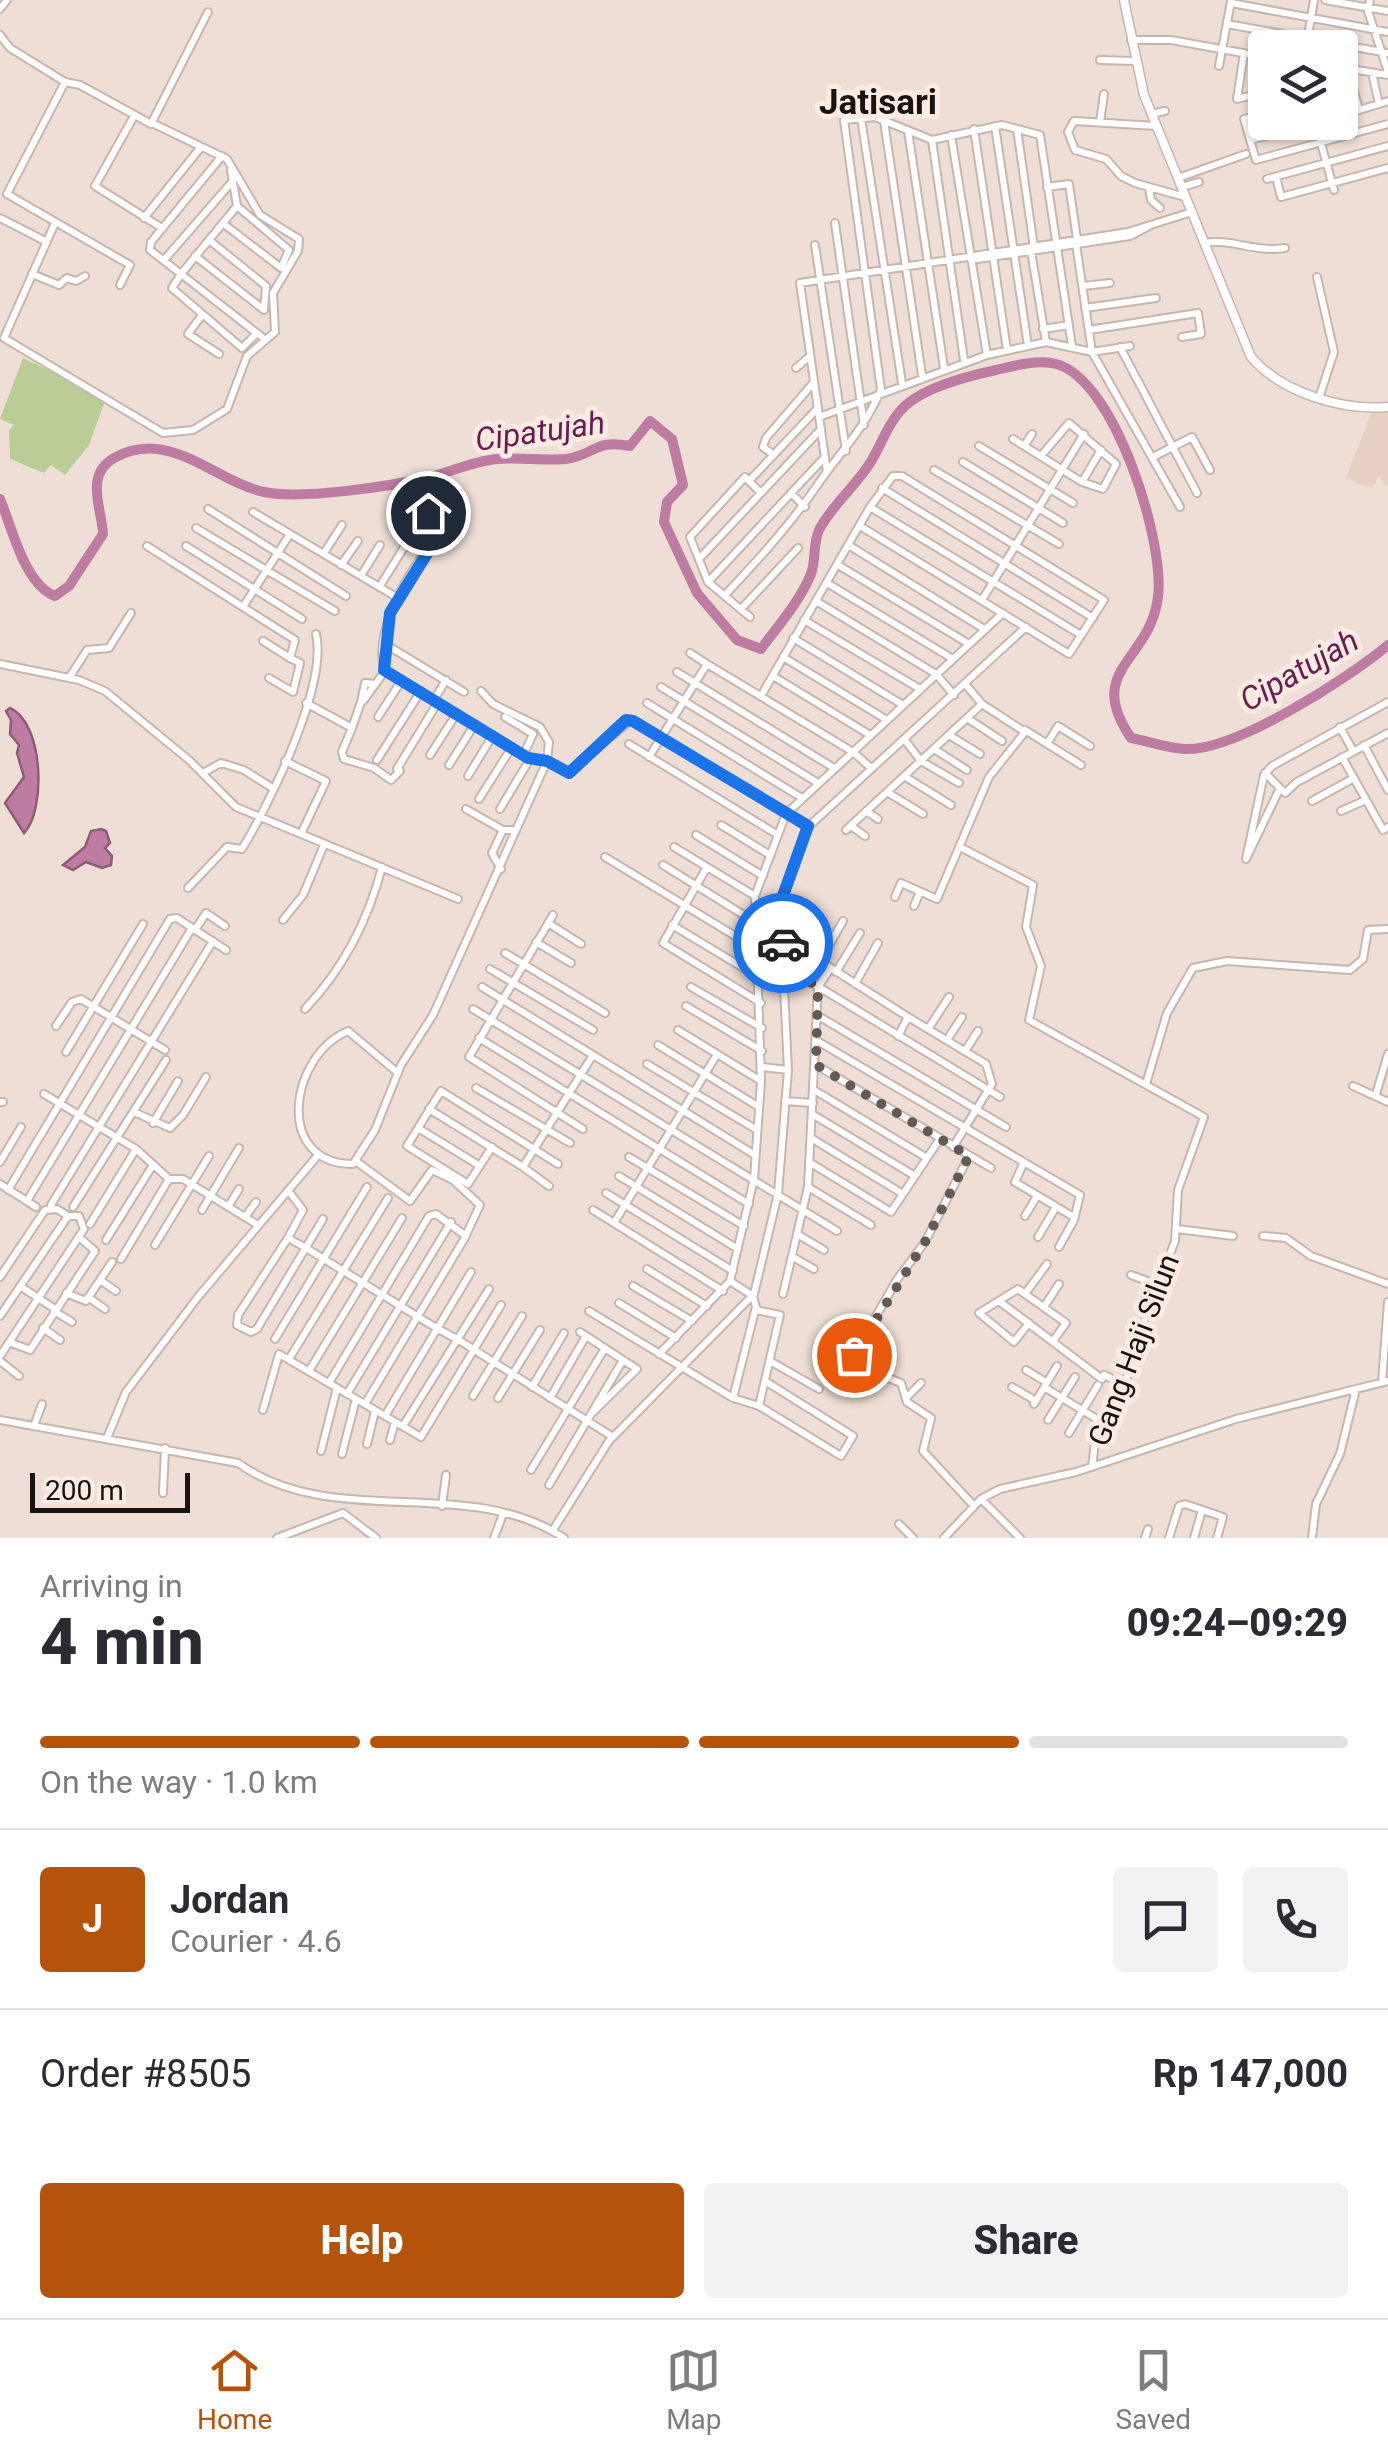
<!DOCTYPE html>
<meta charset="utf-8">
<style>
:root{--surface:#fff;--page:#f2f2f3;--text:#2b2b33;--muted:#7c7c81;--line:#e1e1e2;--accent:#b45309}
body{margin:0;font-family:Roboto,sans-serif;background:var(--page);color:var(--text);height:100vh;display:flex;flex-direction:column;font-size:38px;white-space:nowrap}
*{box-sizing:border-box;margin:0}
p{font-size:32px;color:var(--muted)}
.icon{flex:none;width:55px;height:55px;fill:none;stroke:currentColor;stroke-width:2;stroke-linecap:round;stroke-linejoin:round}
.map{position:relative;height:1538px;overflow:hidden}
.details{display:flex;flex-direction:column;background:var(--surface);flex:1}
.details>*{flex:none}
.tools{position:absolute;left:1248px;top:30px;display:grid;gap:20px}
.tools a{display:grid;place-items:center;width:110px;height:110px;border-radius:10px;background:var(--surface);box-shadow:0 2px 8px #0004;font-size:50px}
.scale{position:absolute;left:30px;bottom:25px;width:160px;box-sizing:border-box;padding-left:10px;border:5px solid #181310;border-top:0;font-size:28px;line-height:35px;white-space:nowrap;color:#181310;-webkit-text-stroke:8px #fbebe2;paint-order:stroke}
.pin{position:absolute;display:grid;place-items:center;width:85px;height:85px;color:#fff;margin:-42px;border:5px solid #fff;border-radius:50%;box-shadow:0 2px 10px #0007}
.courier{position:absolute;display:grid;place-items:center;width:100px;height:100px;margin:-50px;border:8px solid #1a73e8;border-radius:50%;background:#fff;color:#222;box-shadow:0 2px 12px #0007}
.head em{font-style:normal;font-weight:800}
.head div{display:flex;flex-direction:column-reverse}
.head{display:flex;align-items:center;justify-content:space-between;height:170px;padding:0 40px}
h1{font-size:65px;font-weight:800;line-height:75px}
.bar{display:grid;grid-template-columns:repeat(4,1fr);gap:15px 10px;align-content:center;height:120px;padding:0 40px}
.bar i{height:12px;border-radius:8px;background:var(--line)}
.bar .selected{background:var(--accent)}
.bar p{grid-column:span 4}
.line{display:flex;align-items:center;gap:25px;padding:0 40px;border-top:2px solid var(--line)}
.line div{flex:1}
.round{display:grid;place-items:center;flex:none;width:105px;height:105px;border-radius:10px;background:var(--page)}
.action{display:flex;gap:20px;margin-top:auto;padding:20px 40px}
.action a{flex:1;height:115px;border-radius:10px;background:var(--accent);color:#fff;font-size:40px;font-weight:800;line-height:115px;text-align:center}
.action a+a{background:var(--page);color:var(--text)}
.tab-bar{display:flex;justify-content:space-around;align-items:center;height:140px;border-top:2px solid var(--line);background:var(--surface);font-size:28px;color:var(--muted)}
.tab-bar a{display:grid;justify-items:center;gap:5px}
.tab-bar .selected{color:var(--accent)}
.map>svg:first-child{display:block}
.built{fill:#e7d1c4}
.green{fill:#bbcd97}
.water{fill:#bf7ca3;stroke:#8d5c77;stroke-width:2.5}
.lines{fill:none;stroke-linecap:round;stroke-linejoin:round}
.river{stroke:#bf7ca3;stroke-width:10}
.minor-casing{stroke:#c6b7ae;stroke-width:10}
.tertiary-casing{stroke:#c6b7ae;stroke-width:11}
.minor{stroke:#fff;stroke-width:6}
.tertiary{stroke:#fff;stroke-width:8}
.done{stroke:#635a55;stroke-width:10;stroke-dasharray:0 18}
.route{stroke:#1a73e8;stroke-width:12}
.labels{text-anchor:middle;stroke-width:10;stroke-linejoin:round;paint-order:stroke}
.street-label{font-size:30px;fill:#181310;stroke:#fbebe2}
.water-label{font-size:32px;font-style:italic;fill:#6a1b50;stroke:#fbebe2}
.quarter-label{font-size:35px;font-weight:bold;fill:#181310;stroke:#fbebe2}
</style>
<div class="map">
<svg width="1388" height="1538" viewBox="0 0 1388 1538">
<rect width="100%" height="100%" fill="#eeded5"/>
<path class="built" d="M 1388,407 L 1388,487 L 1379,476 L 1373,487 L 1361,485 L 1346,477 L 1373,409 Z"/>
<path class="green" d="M 23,358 L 106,398 L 89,445 L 65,475 L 51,465 L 44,473 L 10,459 L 9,430 L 14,425 L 0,419 Z"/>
<path class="water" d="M 10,708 C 44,723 46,811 24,833 L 5,803 L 24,777 L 17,753 L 19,745 L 10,734 L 11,720 L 6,711 Z
M 101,829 L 106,831 L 110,843 L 105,848 L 112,856 L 111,865 L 102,868 L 86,862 L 73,870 L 63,865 L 85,847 L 91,831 Z"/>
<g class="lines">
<path class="river" d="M 0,499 C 12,527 24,584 55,596 L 69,586 L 103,534 C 102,509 84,475 114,458 C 169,427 214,481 264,492 C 302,500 391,486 431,477 C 452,471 475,461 497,459 C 520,457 543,461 566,459 C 596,455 593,439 630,446 L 650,421 L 672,439 L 683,485 L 667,502 L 664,522 L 697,593 L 737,640 L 761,649 C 778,626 800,601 811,574 C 816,560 813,543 819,530 C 832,505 855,487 870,463 C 881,446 886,427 900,411 C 919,388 968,376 996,370 C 1013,366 1039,359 1056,364 C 1115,379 1165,542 1158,597 C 1150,662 1084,669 1131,738 C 1148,741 1166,748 1184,749 C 1234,752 1349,678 1388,645"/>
<g class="minor-casing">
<path id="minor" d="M 1325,0 L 1388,11
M 1370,0 L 1368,11 L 1388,72
M 1231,3 L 1388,32
M 0,9 L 7,0
M 1227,24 L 1388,53
M 0,35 L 10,48 L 65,82
M 1131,40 L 1171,40 L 1265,57
M 1306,48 L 1314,0
M 1244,53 L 1237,99 L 1265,92
M 1100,60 L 1135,61
M 1219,66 L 1231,1
M 1345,68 L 1388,75
M 1340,71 L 1348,69 L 1359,110
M 1372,73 L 1379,104
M 1260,93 L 1265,57
M 1151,114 L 1165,111
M 1265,114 L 1244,119 L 1256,160 L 1388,124
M 134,116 L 95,186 L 162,228
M 1340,116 L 1388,101
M 861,118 L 902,383
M 884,121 L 922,375
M 1100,122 L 1104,94
M 1315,122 L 1334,190
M 995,126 L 1028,346
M 1156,126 L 1074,121 L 1068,132 L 1075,150 L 1106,159 L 1121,176 L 1135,183 L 1185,197
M 974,129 L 1007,350
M 1017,129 L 1034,247
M 908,131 L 944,368
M 951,135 L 987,355
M 932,140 L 964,360
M 1250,140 L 1317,123
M 222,156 L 151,242 L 150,250 L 181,274 L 237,206
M 1276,177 L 1281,197 L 1388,168
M 1178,178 L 1246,154
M 1267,179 L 1388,146
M 1047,187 L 1069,184 L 1077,239
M 1182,187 L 1199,182
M 1149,188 L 1151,200 L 1160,208
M 0,218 L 47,242
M 144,218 L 201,147
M 55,223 L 4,338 L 163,433 L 193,430 L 227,409 L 247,356 L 275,332 L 273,293 L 298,251 L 299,239 L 260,215 L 227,159 L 152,123
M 835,223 L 864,425
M 224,224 L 281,268 L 289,250 L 237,206 L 231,170
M 1204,243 C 1232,238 1255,253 1285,248
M 1076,244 L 1092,352 L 1180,507
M 815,245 L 846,451
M 1031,251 L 1046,342
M 195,256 L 264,310 L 266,286 L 209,240
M 164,260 L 231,183
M 971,260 L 1130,236 L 1149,226
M 32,274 L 59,285 L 67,278 L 76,281 L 85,276
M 1317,277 L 1334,352 L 1319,398
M 120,285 L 130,265 L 7,194 L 65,82 L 80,85 L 151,124 L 208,12
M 1083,286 L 1110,283
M 1085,308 L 1156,298
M 202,315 L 188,334 L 219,354
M 1043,329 L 1069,325
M 1089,330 L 1198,313 L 1201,334 L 1182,337
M 257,333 L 242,348 L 172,288 L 181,274 L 262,337
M 1120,347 L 1197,493
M 796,368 L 809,357
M 819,417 L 987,355 L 1046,342 L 1092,352 L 1130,346
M 1013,439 L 1082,482 L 1101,450
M 979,446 L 1073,503
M 1024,446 L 1032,434
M 774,455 L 763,447 L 766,438 L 814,382
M 1041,456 L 1069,423 L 1116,464 L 1103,489 L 1082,482
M 1153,457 L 1192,437 L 1210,470
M 963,462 L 1063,523
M 934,470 L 1059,544
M 827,472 L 800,283 L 1128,232 L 1192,212
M 749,481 L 816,410
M 882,488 L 1093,618
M 791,493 L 805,507
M 870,507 L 1081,635
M 208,509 L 346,596
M 253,512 L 398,598
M 196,528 L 335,611
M 147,546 L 295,640 L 290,658 L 300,663 L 293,692 L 269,678
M 186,546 L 302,619
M 850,546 L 984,629
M 324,553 L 342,525
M 699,559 L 821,429
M 341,565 L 358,541
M 838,565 L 969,644
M 362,574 L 380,545
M 708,582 L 824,458
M 827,583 L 953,659
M 380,586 L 424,515 L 444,525
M 725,595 C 758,560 789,526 816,487 C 841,450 862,433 881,390 L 844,120 L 875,117 L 932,140 L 1002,125 L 1040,135 L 1072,346
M 982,600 L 1084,434
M 816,601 L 936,674 L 954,695
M 243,607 L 290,534
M 742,608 L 798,548
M 750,617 L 708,582 L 690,537 L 745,477 L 761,493
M 804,620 L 920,689
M 793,638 L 903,705
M 263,641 L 290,658
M 385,644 L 464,692
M 690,653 L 707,664
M 783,657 L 887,720
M 0,664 L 79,680 L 105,691 L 189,760 L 236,807 L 458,899
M 385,671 L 530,759 L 547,761 L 568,773 L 631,720 L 808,827
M 677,672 L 834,768
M 773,676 L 870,735
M 69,678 L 87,650 L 109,648 L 131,613
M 375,684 L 365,683 L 361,702 L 363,701 L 385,671 C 369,622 427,547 455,510
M 661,687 L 818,783
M 761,696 L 870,507 L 893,476 L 902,476 L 1104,600 L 1069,654 L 860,526
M 434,700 L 446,680
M 306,703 L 352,728 L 342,752 L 344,759 L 374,768 L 391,780 L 400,771 L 398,767
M 647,703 L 802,798
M 378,717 L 402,680
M 505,717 L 533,734 L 524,754
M 967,718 L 1002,741
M 1340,727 L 1353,751
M 352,728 L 361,702
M 1025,730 L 1081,765
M 949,735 L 980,754
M 904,739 L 921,761 L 959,783
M 629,744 L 778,835
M 1047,744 L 1058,726 L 1090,746
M 1364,745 L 1388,790
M 934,749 L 967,770
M 430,755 L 457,713
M 649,757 L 707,664 L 853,752 L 871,768
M 1342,757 L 1383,830 L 1388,827
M 377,760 L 421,691
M 285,761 L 326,781 L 301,834
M 449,765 L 475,724
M 397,769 L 438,702
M 203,773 L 221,763 L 244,770 L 274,789
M 1265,773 L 1285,793 L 1297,782 L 1388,733
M 468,776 L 493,735
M 904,776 L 951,805
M 1280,788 L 1246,859 L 1264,775 L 1272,766 L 1388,702
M 887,792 L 923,814
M 479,799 L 512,747
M 1312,801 L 1354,778
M 466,809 L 503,830 L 513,830
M 500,809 L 530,759
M 866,811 L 878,819
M 1341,811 L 1366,800
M 721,825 L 770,855
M 851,826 L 865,836
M 846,830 L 982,704
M 696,835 L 763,876
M 674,847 L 755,896
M 962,848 L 1033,885 L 1026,927 L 1041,966 L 1029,1020 L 1204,1117 L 1178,1190 L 1175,1241 L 1129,1360 L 1126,1387 L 1095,1442 L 1092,1467
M 605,857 L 1000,1097
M 663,865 L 755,922
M 707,867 L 663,943 L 761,1003
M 501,869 L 492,853 L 503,830
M 188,888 L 227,847 L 242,849 C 270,803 328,685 316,634
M 895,897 L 901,883 L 937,899 L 989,777 L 1025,732 L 982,704 L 966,685
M 914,906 L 920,892
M 553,915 L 469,1057 L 583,1129
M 283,920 L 303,895 L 324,845
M 843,921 L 820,961 L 908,1017 L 898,1036
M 548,923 L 581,944
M 672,925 L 760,978
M 195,930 L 206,913 L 225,926
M 536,942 L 571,963
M 505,953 L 605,1013
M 490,969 L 593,1030
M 836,972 L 860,933
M 855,984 L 878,943
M 482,987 L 593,1055
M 691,987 L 762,1028
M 686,1006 L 762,1051
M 305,1009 C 344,968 368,921 382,867
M 473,1009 L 837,1231
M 820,1017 L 1006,1127
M 908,1017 L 986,1064 L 992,1084 L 953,1147
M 56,1026 L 72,1002 L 81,999 L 165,1050
M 928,1029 L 949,997
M 678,1030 L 761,1081
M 479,1038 L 749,1204
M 947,1040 L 962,1017
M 819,1042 L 1080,1195 L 1074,1220 L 1059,1247
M 658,1045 L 759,1107
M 965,1051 L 978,1031
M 66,1052 L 143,924
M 647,1064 L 757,1130
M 816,1065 L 991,1168
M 762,1067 L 788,1070
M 398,1073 L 348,1031 C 289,1056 274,1164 353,1164 L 375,1130 L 401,1065 L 433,1015 L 547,761 L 549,742 L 540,727 L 493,704 L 481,691
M 1146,1084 L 1167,1013 L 1193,968 L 1227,961 L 1350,970 L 1363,959 L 1368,930 L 1388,929
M 1353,1086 L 1388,1102
M 476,1088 L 570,1143
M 814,1090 L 927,1158
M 44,1094 L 136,1149 L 169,1179 L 183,1179 L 258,1225
M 1376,1094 L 1388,1054
M 785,1101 L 813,1103
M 0,1102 L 3,1102
M 429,1109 L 523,1167 L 593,1055 L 755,1155
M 134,1112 L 170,1128 L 183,1115 L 206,1077
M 812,1114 L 915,1176
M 153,1123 L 178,1081
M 418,1128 L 480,1166
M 811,1138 L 903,1194
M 492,1147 L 468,1184 L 407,1146 L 441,1091 L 558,1164
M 969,1156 L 925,1242 L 896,1281 L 853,1357 L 873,1372 L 901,1383 L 907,1402 L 931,1418 L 923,1451 L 974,1506
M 629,1157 L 744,1226
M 0,1162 L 21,1127
M 357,1162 L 410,1201 L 432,1170 L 453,1180 L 480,1205 L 466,1235
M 809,1162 L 891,1212 L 939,1140
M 1024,1162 L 1015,1182 L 1072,1216
M 523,1167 L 549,1186
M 619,1176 L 738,1249
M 0,1184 L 36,1207
M 808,1187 L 871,1225
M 8,1190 L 170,919 L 177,918 L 226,950
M 606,1193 L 733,1271
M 27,1201 L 192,928
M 51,1205 L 213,941
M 73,1207 L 166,1060
M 228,1207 L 239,1189
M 202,1210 L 239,1148
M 593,1210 L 723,1291
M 1025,1216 L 1037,1196
M 245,1217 L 256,1202
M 323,1219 L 257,1329 L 251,1332 L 237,1325 L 238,1315 L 288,1238 L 306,1248 L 438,1329 L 457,1339 L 613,1437
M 614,1223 L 716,1056
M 90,1224 L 136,1149
M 1177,1229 L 1233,1236
M 797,1234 L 824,1250
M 1263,1236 L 1286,1238 L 1311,1256 L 1388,1284
M 1038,1237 L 1056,1207
M 288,1238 L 303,1210 L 290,1193
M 106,1240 L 153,1165
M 155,1245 L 209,1156
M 793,1257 L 814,1269
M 121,1259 L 169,1179
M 647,1269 L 707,1306
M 1131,1275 L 1158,1285
M 0,1277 L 45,1210 L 57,1209 L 68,1216
M 100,1280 L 116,1291
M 20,1286 L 55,1309
M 633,1286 L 692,1321
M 66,1293 L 86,1301 L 112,1262
M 783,1294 L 808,1187 L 818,987 L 830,969
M 1025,1294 L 1047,1264
M 88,1297 L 105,1309
M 999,1301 L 1102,1379 L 1104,1375
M 619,1303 L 676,1338
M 1044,1307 L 1059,1284
M 756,1310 L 780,1315 L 759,1406
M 54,1311 L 72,1322
M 589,1311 L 733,1398 L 756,1307 L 753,1296 L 730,1281 L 754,1179 L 761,1081 L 755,896 L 786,814 L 1003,613
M 0,1316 L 68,1216 L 79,1216 L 84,1229 L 0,1356
M 1029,1323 L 1014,1342 L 979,1313 L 1018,1289 L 1066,1323 L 1053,1341
M 43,1328 L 60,1340
M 580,1332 L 623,1360
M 275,1339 L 367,1187
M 9,1342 L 30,1350 L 95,1251 L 79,1237
M 659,1354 L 730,1281
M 289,1359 L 388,1198
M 0,1361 L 19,1376
M 770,1361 L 819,1389
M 1026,1370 L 1046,1382
M 309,1371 L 402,1218
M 1105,1375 L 1126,1387
M 1382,1382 L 1388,1302
M 329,1383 L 429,1216 L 436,1214 L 466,1236 L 365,1404
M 532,1387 L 564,1333
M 1012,1387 L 1036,1401
M 1044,1387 L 1105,1424
M 347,1394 L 451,1222
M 473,1396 L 522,1316
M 498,1398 L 540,1330
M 550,1398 L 586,1336
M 733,1398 L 759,1406 L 841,1456 L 853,1436 L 765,1381
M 906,1398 L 921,1383
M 1034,1404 L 1057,1366
M 263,1410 L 279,1354 L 421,1437 L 501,1305
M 385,1416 L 471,1272
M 0,1420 L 238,1463 C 332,1531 469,1474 564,1538
M 1048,1420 L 1075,1377
M 34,1426 L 42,1404
M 403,1426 L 489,1289
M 1069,1433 L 1098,1385
M 107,1438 L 126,1392 L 198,1297 L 319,1154
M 390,1440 L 395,1422
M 367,1444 L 375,1411
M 321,1451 L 337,1388
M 342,1454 L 356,1399
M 531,1470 L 605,1348
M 549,1485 L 623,1360 L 637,1369 L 591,1414
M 163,1493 L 165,1448
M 981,1499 L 1020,1538
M 442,1506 L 446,1475
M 343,1513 L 376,1538
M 899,1524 L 913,1538
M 553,1530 L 609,1441 L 754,1294 L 778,1194 L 788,1070 L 780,904 L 808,827 L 1026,627
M 277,1538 L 343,1513
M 494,1538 L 503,1514
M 944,1538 L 981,1499 L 1000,1489 L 1076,1472 L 1236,1419 L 1388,1381
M 1145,1538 L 1148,1529
M 1169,1538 L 1179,1506 L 1185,1504 L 1223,1517 L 1217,1538
M 1194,1538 L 1202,1510
M 1312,1538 L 1316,1504 L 1340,1454 L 1356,1389"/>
</g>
<g class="tertiary-casing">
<path id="tertiary" d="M 1124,0 L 1144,95 L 1251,357 C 1282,393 1343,411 1388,407"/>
</g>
<use href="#minor" class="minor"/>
<use href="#tertiary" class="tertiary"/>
</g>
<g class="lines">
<path class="done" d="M 783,943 L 786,967 L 818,987 L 816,1065 L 969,1156 L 925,1242 L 854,1355"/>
<path class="route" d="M 428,513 L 444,526 L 390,613 L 384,670 L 528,758 L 547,761 L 569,773 L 626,720 L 633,721 L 808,826 L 780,904 L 783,943"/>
</g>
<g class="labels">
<g class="street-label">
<text transform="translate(1134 1350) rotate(-69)" y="10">Gang Haji Silun</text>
</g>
<g class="water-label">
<text transform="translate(540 431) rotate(-8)" y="11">Cipatujah</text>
<text transform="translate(1299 670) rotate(-30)" y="11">Cipatujah</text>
</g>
<g class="quarter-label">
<text x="878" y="114">Jatisari</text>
</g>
</g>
</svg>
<div class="tools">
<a><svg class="icon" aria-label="layers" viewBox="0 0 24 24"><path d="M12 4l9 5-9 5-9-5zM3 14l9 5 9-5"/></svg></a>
</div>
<div class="scale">200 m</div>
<div class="pin" style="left:854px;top:1355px;background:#ea580c"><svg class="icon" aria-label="bag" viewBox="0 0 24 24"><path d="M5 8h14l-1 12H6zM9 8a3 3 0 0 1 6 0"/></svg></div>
<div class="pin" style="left:428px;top:513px;background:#1f2937"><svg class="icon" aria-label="home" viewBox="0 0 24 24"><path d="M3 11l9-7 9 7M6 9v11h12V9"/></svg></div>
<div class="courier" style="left:783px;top:943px"><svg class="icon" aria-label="car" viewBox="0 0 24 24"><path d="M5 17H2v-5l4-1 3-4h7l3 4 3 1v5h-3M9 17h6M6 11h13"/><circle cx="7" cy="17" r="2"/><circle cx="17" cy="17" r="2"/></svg></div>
</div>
<section class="details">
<div class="head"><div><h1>4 min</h1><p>Arriving in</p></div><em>09:24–09:29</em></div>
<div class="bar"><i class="selected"></i><i class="selected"></i><i class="selected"></i><i></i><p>On the way · 1.0 km</p></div>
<div class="line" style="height:180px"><b class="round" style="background:var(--accent);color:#fff">J</b><div><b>Jordan</b><p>Courier · 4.6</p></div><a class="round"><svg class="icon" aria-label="chat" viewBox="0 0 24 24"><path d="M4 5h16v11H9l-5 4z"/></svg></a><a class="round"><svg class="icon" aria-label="phone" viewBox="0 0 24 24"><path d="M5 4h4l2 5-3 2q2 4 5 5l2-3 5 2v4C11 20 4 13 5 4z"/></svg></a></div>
<div class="line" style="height:130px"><div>Order #8505</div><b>Rp 147,000</b></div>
<div class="action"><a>Help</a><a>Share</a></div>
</section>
<nav class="tab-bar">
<a class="selected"><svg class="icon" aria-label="home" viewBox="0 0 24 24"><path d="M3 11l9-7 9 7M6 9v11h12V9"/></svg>Home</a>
<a><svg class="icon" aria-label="map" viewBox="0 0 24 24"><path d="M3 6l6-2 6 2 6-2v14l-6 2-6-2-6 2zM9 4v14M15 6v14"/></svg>Map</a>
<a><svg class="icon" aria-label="saved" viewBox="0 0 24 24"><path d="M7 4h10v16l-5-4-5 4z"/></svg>Saved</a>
</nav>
